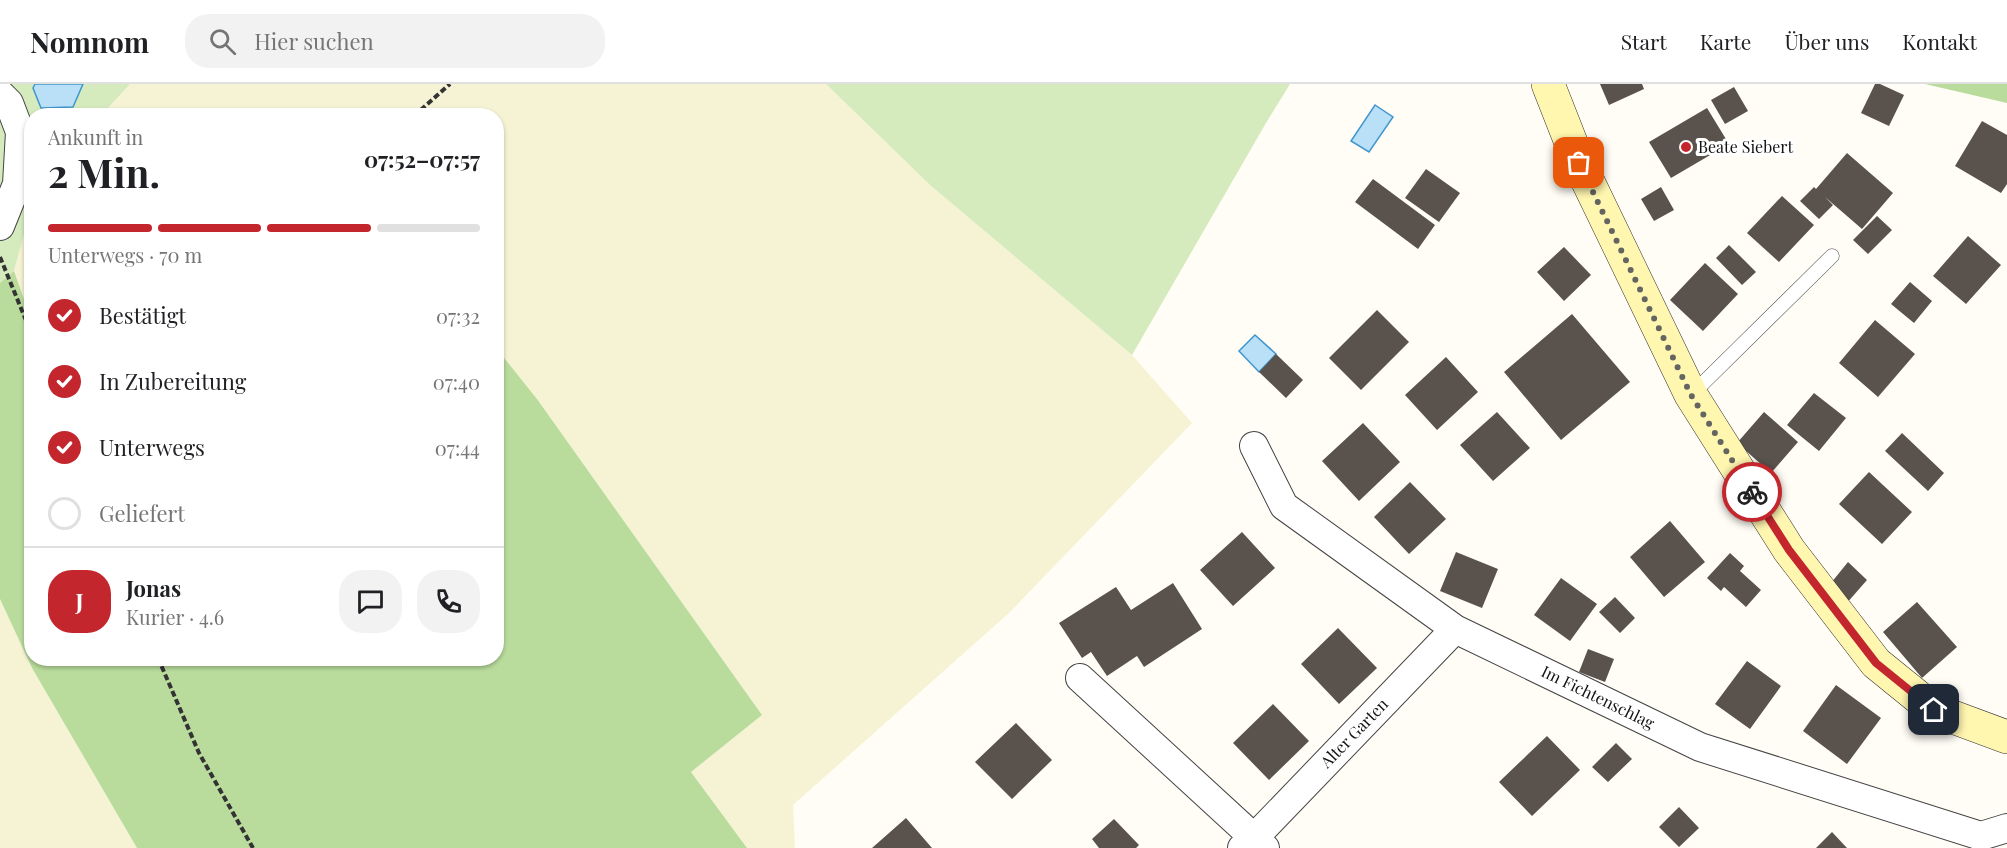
<!DOCTYPE html>
<html lang="de">
<meta charset="utf-8">
<style>
:root{--surface:#fff;--page:#f2f2f2;--text:#202124;--muted:#757577;--line:#e0e0e0;--accent:#c4262e}
body{margin:0;font-family:"Playfair Display",serif;background:var(--page);color:var(--text);height:100vh;display:flex;flex-direction:column;font-size:22px;white-space:nowrap}
*{box-sizing:border-box;margin:0}
p{font-size:20px;color:var(--muted)}
.icon{flex:none;width:33px;height:33px;fill:none;stroke:currentColor;stroke-width:2;stroke-linecap:round;stroke-linejoin:round}
.map{position:relative;flex:1;overflow:hidden}
.side{position:absolute;left:24px;top:24px;width:480px;height:558px;display:flex;flex-direction:column;background:var(--surface);border-radius:24px;box-shadow:0 2px 4px #0004}
.side>*{flex:none}
.pin{position:absolute;display:grid;place-items:center;width:51px;height:51px;color:#fff;margin:-26px;border-radius:12px;box-shadow:0 3px 9px #0006}
.courier{position:absolute;display:grid;place-items:center;width:60px;height:60px;margin:-30px;border:4px solid #c4262e;border-radius:50%;background:#fff;color:#222;box-shadow:0 2px 8px #0007}
.headline em{font-style:normal;font-weight:700}
.headline div{display:flex;flex-direction:column-reverse}
.headline{display:flex;align-items:center;justify-content:space-between;height:102px;padding:0 24px}
h1{font-size:39px;font-weight:700;line-height:45px}
.bar{display:grid;grid-template-columns:repeat(4,1fr);gap:9px 6px;align-content:center;height:72px;padding:0 24px}
.bar i{height:8px;border-radius:4px;background:var(--line)}
.bar .selected{background:var(--accent)}
.bar p{grid-column:span 4}
.line{display:flex;align-items:center;gap:15px;padding:0 24px;border-top:2px solid var(--line)}
.line div{flex:1}
.round{display:grid;place-items:center;flex:none;width:63px;height:63px;border-radius:24px;background:var(--page)}
ol{padding:0 24px;list-style:none}
li{display:flex;align-items:center;gap:18px;height:66px}
li p{margin-inline-start:auto}
li .icon{padding:6px;border-radius:50%;background:var(--accent);color:#fff;stroke-width:4}
li:last-child{color:var(--muted)}
li i{width:33px;height:33px;border:3px solid var(--line);border-radius:50%}
header{display:flex;align-items:center;gap:36px;box-sizing:border-box;height:84px;padding:0 30px;background:var(--surface);border-bottom:2px solid var(--line)}
header strong{font-size:28px}
nav{display:flex;gap:33px;margin-inline-start:auto;font-size:21px}
.search{width:420px;height:54px;background:var(--page);display:flex;align-items:center;gap:15px;box-sizing:border-box;padding:0 21px;border-radius:24px;color:var(--muted);font-size:22px}
.map>svg:first-child{display:block}
.farmland{fill:#f6f3d4}
.green{fill:#d5ebbd}
.forest{fill:#b9dc9c}
.water{fill:#b9e0f7;stroke:#3f96cf;stroke-width:1.5}
.building{fill:#5a524d}
.lines{fill:none;stroke-linecap:round;stroke-linejoin:round}
.lane-casing{stroke:#444;stroke-width:15}
.street-casing{stroke:#444;stroke-width:30}
.secondary-casing{stroke:#333;stroke-width:34}
.path{stroke:#333;stroke-width:4;stroke-dasharray:6 3;stroke-linecap:butt}
.lane{stroke:#fff;stroke-width:14}
.street{stroke:#fff;stroke-width:28}
.secondary{stroke:#fff6b0;stroke-width:33}
.done{stroke:#646461;stroke-width:6;stroke-dasharray:0 10.8}
.route{stroke:#c4262e;stroke-width:8}
.poi-dot{fill:#c4262e;stroke:#fff;stroke-width:2}
.labels{text-anchor:middle;stroke-width:6;stroke-linejoin:round;paint-order:stroke}
.poi-label{font-size:16px;fill:#111;stroke:#fff;text-anchor:start}
.street-label{font-size:16px;fill:#111;stroke:#fff}
</style>
<header>
<strong>Nomnom</strong>
<div class="search"><svg class="icon" aria-label="search" viewBox="0 0 24 24"><circle cx="10" cy="10" r="6"/><path d="M15 15l6 6"/></svg>Hier suchen</div>
<nav><a>Start</a><a>Karte</a><a>Über uns</a><a>Kontakt</a></nav>
</header>
<div class="map">
<svg width="2007" height="764" viewBox="0 0 2007 764">
<rect width="100%" height="100%" fill="#fffdf5"/>
<path class="farmland" d="M 130,0 L 826,0 L 930,101 L 1132,271 L 1192,339 L 1009,529 L 793,721 L 795,764 L 747,764 L 691,688 L 762,631 L 537,315 L 497,265 L 496,32 L 102,32 Z
M 31,125 L 32,238 L 31,238 L 14,187 Z
M 0,515 L 32,584 L 137,764 L 0,764 Z"/>
<path class="green" d="M 0,0 L 35,0 L 33,4 L 73,23 L 83,0 L 130,0 L 102,31 L 32,32 L 31,125 L 14,187 L 0,199 Z
M 826,0 L 1290,0 L 1266,39 L 1132,271 L 930,101 Z"/>
<path class="forest" d="M 1925,0 L 2007,0 L 2007,19 Z
M 14,187 L 32,238 L 32,574 L 496,574 L 497,265 L 537,315 L 762,631 L 691,688 L 747,764 L 137,764 L 32,584 L 0,515 L 0,199 Z"/>
<path class="water" d="M 35,0 L 83,0 L 73,23 L 41,24 L 33,4 Z
M 1375,21 L 1393,33 L 1369,68 L 1351,57 Z
M 1255,251 L 1276,270 L 1259,288 L 1239,267 Z"/>
<path class="building" d="M 1600,0 L 1642,0 L 1644,5 L 1609,21 Z
M 1875,0 L 1880,0 L 1904,11 L 1889,42 L 1861,29 Z
M 1734,3 L 1748,27 L 1725,40 L 1711,16 Z
M 1707,24 L 1729,60 L 1671,94 L 1649,58 Z
M 1982,37 L 2007,51 L 2007,100 L 2001,109 L 1955,82 Z
M 1847,69 L 1893,109 L 1862,145 L 1825,113 L 1833,121 L 1819,135 L 1800,117 L 1814,103 L 1816,105 Z
M 1426,85 L 1460,109 L 1439,138 L 1405,114 Z
M 1373,95 L 1435,141 L 1418,165 L 1355,118 Z
M 1661,103 L 1674,126 L 1654,137 L 1641,115 Z
M 1782,112 L 1814,141 L 1779,178 L 1747,149 Z
M 1877,132 L 1892,146 L 1868,170 L 1853,156 Z
M 1968,152 L 2001,181 L 1966,220 L 1933,192 Z
M 1729,161 L 1756,188 L 1742,201 L 1716,174 Z
M 1564,163 L 1591,191 L 1564,217 L 1537,188 Z
M 1705,179 L 1738,210 L 1703,247 L 1670,216 Z
M 1910,198 L 1932,217 L 1914,239 L 1891,220 Z
M 1377,226 L 1409,258 L 1361,306 L 1329,274 Z
M 1572,230 L 1630,298 L 1561,356 L 1504,288 Z
M 1875,236 L 1915,270 L 1878,313 L 1839,279 Z
M 1276,270 L 1303,296 L 1286,314 L 1259,288 Z
M 1446,273 L 1478,308 L 1437,346 L 1405,311 Z
M 1814,309 L 1846,334 L 1819,367 L 1787,341 Z
M 1497,328 L 1530,364 L 1493,397 L 1460,361 Z
M 1764,328 L 1798,358 L 1771,389 L 1737,359 Z
M 1363,339 L 1400,378 L 1359,417 L 1322,377 Z
M 1902,349 L 1944,389 L 1928,407 L 1885,367 Z
M 1869,388 L 1912,428 L 1882,460 L 1839,420 Z
M 1410,398 L 1446,435 L 1409,470 L 1374,433 Z
M 1670,437 L 1705,478 L 1664,513 L 1630,473 Z
M 1242,448 L 1275,484 L 1233,522 L 1200,486 Z
M 1456,468 L 1498,485 L 1482,524 L 1440,507 Z
M 1730,469 L 1744,482 L 1740,487 L 1761,506 L 1746,523 L 1724,503 L 1721,507 L 1707,494 Z
M 1848,478 L 1867,496 L 1846,520 L 1831,499 Z
M 1561,494 L 1597,520 L 1570,557 L 1534,531 Z
M 1173,499 L 1202,545 L 1144,583 L 1137,572 L 1107,592 L 1091,568 L 1082,574 L 1059,539 L 1116,503 L 1131,526 Z
M 1615,513 L 1635,534 L 1620,549 L 1599,528 Z
M 1917,518 L 1957,563 L 1922,594 L 1883,548 Z
M 1338,544 L 1377,584 L 1339,620 L 1301,580 Z
M 1588,565 L 1614,575 L 1605,598 L 1579,588 Z
M 1747,577 L 1781,602 L 1750,645 L 1715,620 Z
M 1836,601 L 1881,634 L 1847,680 L 1803,647 Z
M 1273,620 L 1309,657 L 1269,696 L 1233,659 Z
M 1016,639 L 1052,676 L 1012,715 L 975,678 Z
M 1547,652 L 1580,686 L 1532,732 L 1499,698 Z
M 1616,659 L 1632,675 L 1608,698 L 1592,683 Z
M 1679,723 L 1699,744 L 1679,763 L 1659,743 Z
M 906,734 L 932,764 L 872,764 Z
M 1114,735 L 1139,761 L 1136,764 L 1099,764 L 1092,755 Z
M 1832,748 L 1847,764 L 1816,764 Z"/>
<g class="lines">
<g class="lane-casing">
<path id="lane" d="M 1691,311 L 1832,172"/>
</g>
<g class="street-casing">
<path id="street" d="M 0,10 L 9,19 L 20,48 L 17,100 L 0,142
M 1254,362 L 1284,422 L 1455,545 L 1700,663 L 1981,752 L 2007,744
M 1080,594 L 1265,764
M 1242,764 L 1254,754 L 1455,545"/>
</g>
<g class="secondary-casing">
<path id="secondary" d="M 1548,0 L 1579,79 L 1691,311 L 1789,466 L 1876,579 L 1934,626 L 2007,653"/>
</g>
<path class="path" d="M 414,32 L 450,0
M 0,173 L 32,251
M 158,574 L 199,669 L 253,764"/>
<use href="#lane" class="lane"/>
<use href="#street" class="street"/>
<use href="#secondary" class="secondary"/>
</g>
<g class="lines">
<path class="done" d="M 1579,79 L 1691,311 L 1752,408"/>
<path class="route" d="M 1752,408 L 1789,466 L 1876,579 L 1934,626"/>
</g>
<circle class="poi-dot" cx="1686" cy="63" r="6"/>
<g class="labels">
<g class="poi-label">
<text x="1698" y="69">Beate Siebert</text>
</g>
<g class="street-label">
<text transform="translate(1598 613) rotate(26)" y="6">Im Fichtenschlag</text>
<text transform="translate(1354 649) rotate(-46)" y="6">Alter Garten</text>
</g>
</g>
</svg>
<div class="pin" style="left:1579px;top:79px;background:#ea580c"><svg class="icon" aria-label="bag" viewBox="0 0 24 24"><path d="M5 8h14l-1 12H6zM9 8a3 3 0 0 1 6 0"/></svg></div>
<div class="pin" style="left:1934px;top:626px;background:#1f2937"><svg class="icon" aria-label="home" viewBox="0 0 24 24"><path d="M3 11l9-7 9 7M6 9v11h12V9"/></svg></div>
<div class="courier" style="left:1752px;top:408px"><svg class="icon" aria-label="bike" viewBox="0 0 24 24"><circle cx="6" cy="16" r="4"/><circle cx="18" cy="16" r="4"/><path d="M6 16l4-8h5l3 8M10 8l3 8H6M13 5h3"/></svg></div>
<section class="side">
<div class="headline"><div><h1>2 Min.</h1><p>Ankunft in</p></div><em>07:52–07:57</em></div>
<div class="bar"><i class="selected"></i><i class="selected"></i><i class="selected"></i><i></i><p>Unterwegs · 70 m</p></div>
<ol>
<li><svg class="icon" aria-label="check" viewBox="0 0 24 24"><path d="M5 12l5 5 9-10"/></svg>Bestätigt<p>07:32</p></li>
<li><svg class="icon" aria-label="check" viewBox="0 0 24 24"><path d="M5 12l5 5 9-10"/></svg>In Zubereitung<p>07:40</p></li>
<li><svg class="icon" aria-label="check" viewBox="0 0 24 24"><path d="M5 12l5 5 9-10"/></svg>Unterwegs<p>07:44</p></li>
<li><i></i>Geliefert</li>
</ol>
<div class="line" style="height:108px"><b class="round" style="background:var(--accent);color:#fff">J</b><div><b>Jonas</b><p>Kurier · 4.6</p></div><a class="round"><svg class="icon" aria-label="chat" viewBox="0 0 24 24"><path d="M4 5h16v11H9l-5 4z"/></svg></a><a class="round"><svg class="icon" aria-label="phone" viewBox="0 0 24 24"><path d="M5 4h4l2 5-3 2q2 4 5 5l2-3 5 2v4C11 20 4 13 5 4z"/></svg></a></div>
</section>
</div>
